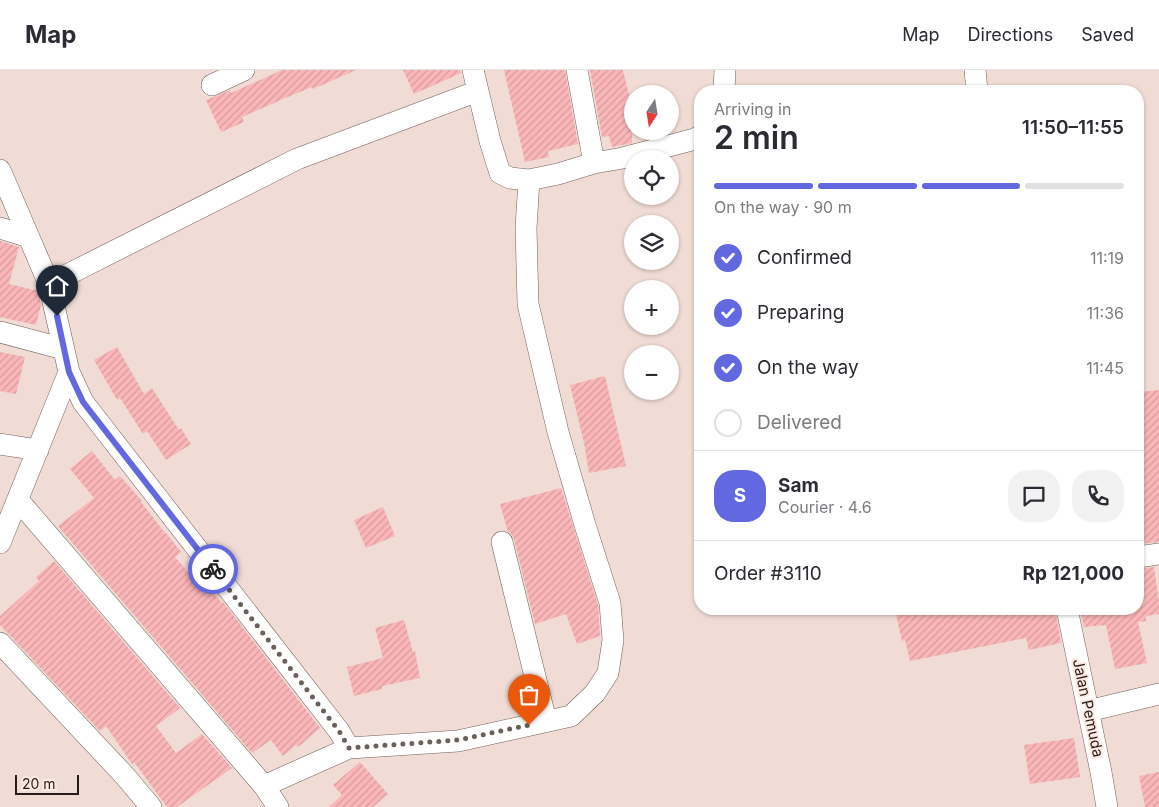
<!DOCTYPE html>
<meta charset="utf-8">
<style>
:root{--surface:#fff;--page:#f2f2f3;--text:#2b2b33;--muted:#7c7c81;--line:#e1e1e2;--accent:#6268e0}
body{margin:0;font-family:Inter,sans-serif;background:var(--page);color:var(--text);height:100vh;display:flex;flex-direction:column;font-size:19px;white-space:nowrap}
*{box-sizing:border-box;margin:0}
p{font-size:16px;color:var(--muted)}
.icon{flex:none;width:28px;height:28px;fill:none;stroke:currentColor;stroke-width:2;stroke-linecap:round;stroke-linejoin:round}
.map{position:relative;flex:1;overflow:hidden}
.drawer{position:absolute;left:694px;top:15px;width:450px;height:530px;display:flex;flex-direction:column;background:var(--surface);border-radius:20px;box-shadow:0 1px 4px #0004}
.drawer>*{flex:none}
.needle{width:32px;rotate:192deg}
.buttons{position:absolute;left:624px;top:15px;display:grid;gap:10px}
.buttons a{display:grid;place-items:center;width:55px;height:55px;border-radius:50%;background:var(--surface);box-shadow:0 1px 4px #0004;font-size:25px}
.scale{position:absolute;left:15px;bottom:12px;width:64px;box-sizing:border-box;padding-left:5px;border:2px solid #241d1a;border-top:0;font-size:14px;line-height:18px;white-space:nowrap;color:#241d1a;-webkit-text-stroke:4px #fde9e2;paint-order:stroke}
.pin{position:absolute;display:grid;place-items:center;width:42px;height:42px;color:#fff;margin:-51px -21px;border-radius:50% 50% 50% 0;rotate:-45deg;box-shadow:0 0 5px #0007}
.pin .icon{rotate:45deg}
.courier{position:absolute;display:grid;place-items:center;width:50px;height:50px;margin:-25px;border:4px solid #6268e0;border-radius:50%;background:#fff;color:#222;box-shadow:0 1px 6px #0007}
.headline em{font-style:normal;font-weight:600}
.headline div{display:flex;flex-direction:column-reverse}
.headline{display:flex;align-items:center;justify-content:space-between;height:85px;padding:0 20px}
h1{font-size:32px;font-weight:600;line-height:38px}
.bar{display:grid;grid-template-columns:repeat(4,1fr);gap:8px 5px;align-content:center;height:60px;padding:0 20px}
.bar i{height:6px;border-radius:4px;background:var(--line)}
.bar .selected{background:var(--accent)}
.bar p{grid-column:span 4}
.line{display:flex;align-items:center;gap:12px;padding:0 20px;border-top:1px solid var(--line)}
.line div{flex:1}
.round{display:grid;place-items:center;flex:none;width:52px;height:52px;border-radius:20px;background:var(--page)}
ol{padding:0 20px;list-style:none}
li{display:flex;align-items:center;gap:15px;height:55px}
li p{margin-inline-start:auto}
li .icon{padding:5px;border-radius:50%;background:var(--accent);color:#fff;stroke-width:4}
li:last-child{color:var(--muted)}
li i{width:28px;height:28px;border:2px solid var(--line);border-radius:50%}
header{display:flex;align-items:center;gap:30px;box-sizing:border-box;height:70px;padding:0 25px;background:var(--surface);border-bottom:1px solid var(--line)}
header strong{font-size:24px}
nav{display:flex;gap:28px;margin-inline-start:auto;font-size:18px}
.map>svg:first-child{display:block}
.building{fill:url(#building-hatch)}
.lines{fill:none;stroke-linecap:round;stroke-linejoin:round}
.minor-casing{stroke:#71605a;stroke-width:22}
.minor{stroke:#fff;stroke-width:21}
.done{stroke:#6b605b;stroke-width:5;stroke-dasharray:0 9}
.route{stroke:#6268e0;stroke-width:6}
.labels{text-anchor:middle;stroke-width:4;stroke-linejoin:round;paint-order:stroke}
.street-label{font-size:15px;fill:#241d1a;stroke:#fde9e2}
</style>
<header>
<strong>Map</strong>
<nav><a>Map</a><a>Directions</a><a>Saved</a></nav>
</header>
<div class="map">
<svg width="1159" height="737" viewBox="0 0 1159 737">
<defs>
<pattern id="building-hatch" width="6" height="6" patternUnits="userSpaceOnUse" patternTransform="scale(1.25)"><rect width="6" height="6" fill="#fab6b9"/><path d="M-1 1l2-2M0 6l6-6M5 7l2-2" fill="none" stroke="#d69c9e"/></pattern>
</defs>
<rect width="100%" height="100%" fill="#f0dcd4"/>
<path class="building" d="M 282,0 L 356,0 L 313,19 L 312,17 L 290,26 L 242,47 L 244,52 L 221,62 L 206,30 L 230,20 L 231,23 Z
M 403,0 L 461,0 L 461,3 L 414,24 Z
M 504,0 L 565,0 L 578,74 L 548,81 L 549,87 L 525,92 Z
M 590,0 L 623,0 L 632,37 L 632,73 L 612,77 L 609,66 L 602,67 Z
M 0,171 L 19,177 L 9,214 L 38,221 L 41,235 L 36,255 L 0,247 Z
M 117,277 L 144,324 L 152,318 L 179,360 L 181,358 L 191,374 L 166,390 L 147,361 L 143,364 L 120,328 L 117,330 L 94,290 Z
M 0,282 L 25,287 L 16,324 L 0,321 Z
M 605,306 L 626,396 L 589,403 L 584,373 L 570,315 Z
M 1159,320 L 1159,472 L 1138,474 L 1138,322 Z
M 92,381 L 115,410 L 120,406 L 142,431 L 141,432 L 165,463 L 166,463 L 181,482 L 175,487 L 201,517 L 205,514 L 222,533 L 223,532 L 320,658 L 298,677 L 296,675 L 283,686 L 271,670 L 252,683 L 58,456 L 94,428 L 70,399 Z
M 561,418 L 598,535 L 600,566 L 577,574 L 566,544 L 535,554 L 514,469 L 511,464 L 508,462 L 500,434 Z
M 383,437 L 395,466 L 366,478 L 354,450 Z
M 54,491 L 180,638 L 156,656 L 176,683 L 202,664 L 232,698 L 177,737 L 167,737 L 134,692 L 132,694 L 106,656 L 100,661 L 0,555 L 0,546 L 39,511 L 36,507 Z
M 1154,497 L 1159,532 L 1159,544 L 1146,546 L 1146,551 L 1138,552 L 1147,593 L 1115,599 L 1106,555 L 1084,557 L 1080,539 L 1138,539 L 1138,499 Z
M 925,539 L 1055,539 L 1061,573 L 1029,580 L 1026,568 L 910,591 L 905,570 L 902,571 L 896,545 Z
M 404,550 L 413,582 L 415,581 L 420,608 L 382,616 L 382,619 L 354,626 L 347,597 L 383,588 L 375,558 Z
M 1074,668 L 1080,707 L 1030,714 L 1024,675 Z
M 360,692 L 388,724 L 373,737 L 329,737 L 342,725 L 333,715 Z
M 1159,702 L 1159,737 L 1145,737 L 1139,706 Z"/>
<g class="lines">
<g class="minor-casing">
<path id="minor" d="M 473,0 L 490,71 L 500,103 L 510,108 L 529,110 L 558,104 L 594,93 L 623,88 L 695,69 L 700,66
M 577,0 L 594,93
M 975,0 L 977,21
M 212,15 L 244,0
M 724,21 L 725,0
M 0,100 L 49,214 L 69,302 L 83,332 L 339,661 L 349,678 L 264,716 L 278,737
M 0,158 L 29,167
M 49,214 L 297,89 L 478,21
M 0,262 L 64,279
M 0,374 L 38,380
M 18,430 L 264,716
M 502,472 L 546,651
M 0,473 L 69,302
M 1138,487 L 1159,484
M 1067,539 L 1101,702 L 1107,737
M 0,573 L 125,706 L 151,737
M 1088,641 L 1159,624
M 349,678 L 458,671 L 571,646 L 595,623 L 608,603 L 613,570 L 610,533 L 585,455 L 558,362 L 528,234 L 526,158 L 529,110"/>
</g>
<use href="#minor" class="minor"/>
</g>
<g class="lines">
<path class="done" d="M 213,499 L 339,661 L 349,678 L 458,670 L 529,655"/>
<path class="route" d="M 57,246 L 69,302 L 83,332 L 213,499"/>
</g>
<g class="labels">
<g class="street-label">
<text transform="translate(1088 638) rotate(78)" y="5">Jalan Pemuda</text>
</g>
</g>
</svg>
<div class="buttons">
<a><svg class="needle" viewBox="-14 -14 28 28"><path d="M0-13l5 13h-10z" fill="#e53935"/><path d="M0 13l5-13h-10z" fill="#7c7c81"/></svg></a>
<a><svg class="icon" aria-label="locate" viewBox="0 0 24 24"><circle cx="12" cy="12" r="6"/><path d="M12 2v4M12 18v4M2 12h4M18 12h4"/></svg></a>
<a><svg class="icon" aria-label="layers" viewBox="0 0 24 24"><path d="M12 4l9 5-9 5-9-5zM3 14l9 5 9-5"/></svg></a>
<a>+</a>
<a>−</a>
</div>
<div class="scale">20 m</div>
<div class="pin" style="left:529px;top:655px;background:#ea580c"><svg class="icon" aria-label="bag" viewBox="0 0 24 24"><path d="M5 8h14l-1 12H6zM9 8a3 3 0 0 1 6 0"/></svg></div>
<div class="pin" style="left:57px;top:246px;background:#1f2937"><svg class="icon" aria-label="home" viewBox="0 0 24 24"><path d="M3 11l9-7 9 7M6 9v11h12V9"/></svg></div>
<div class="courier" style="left:213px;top:499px"><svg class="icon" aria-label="bike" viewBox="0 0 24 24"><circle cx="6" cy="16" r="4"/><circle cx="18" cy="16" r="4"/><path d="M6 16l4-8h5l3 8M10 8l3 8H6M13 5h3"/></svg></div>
<section class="drawer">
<div class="headline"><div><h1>2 min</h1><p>Arriving in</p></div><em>11:50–11:55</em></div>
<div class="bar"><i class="selected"></i><i class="selected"></i><i class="selected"></i><i></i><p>On the way · 90 m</p></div>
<ol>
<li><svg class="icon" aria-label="check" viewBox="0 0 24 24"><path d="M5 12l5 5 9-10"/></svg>Confirmed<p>11:19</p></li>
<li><svg class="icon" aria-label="check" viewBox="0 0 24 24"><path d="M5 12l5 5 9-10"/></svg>Preparing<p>11:36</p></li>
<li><svg class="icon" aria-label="check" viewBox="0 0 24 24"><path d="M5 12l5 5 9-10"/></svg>On the way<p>11:45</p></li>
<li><i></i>Delivered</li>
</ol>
<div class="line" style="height:90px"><b class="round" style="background:var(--accent);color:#fff">S</b><div><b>Sam</b><p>Courier · 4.6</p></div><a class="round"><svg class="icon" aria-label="chat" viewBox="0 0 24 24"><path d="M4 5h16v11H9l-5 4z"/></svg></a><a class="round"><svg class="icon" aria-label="phone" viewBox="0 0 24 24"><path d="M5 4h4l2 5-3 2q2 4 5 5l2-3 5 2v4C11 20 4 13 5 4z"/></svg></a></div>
<div class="line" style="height:65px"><div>Order #3110</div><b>Rp 121,000</b></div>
</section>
</div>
